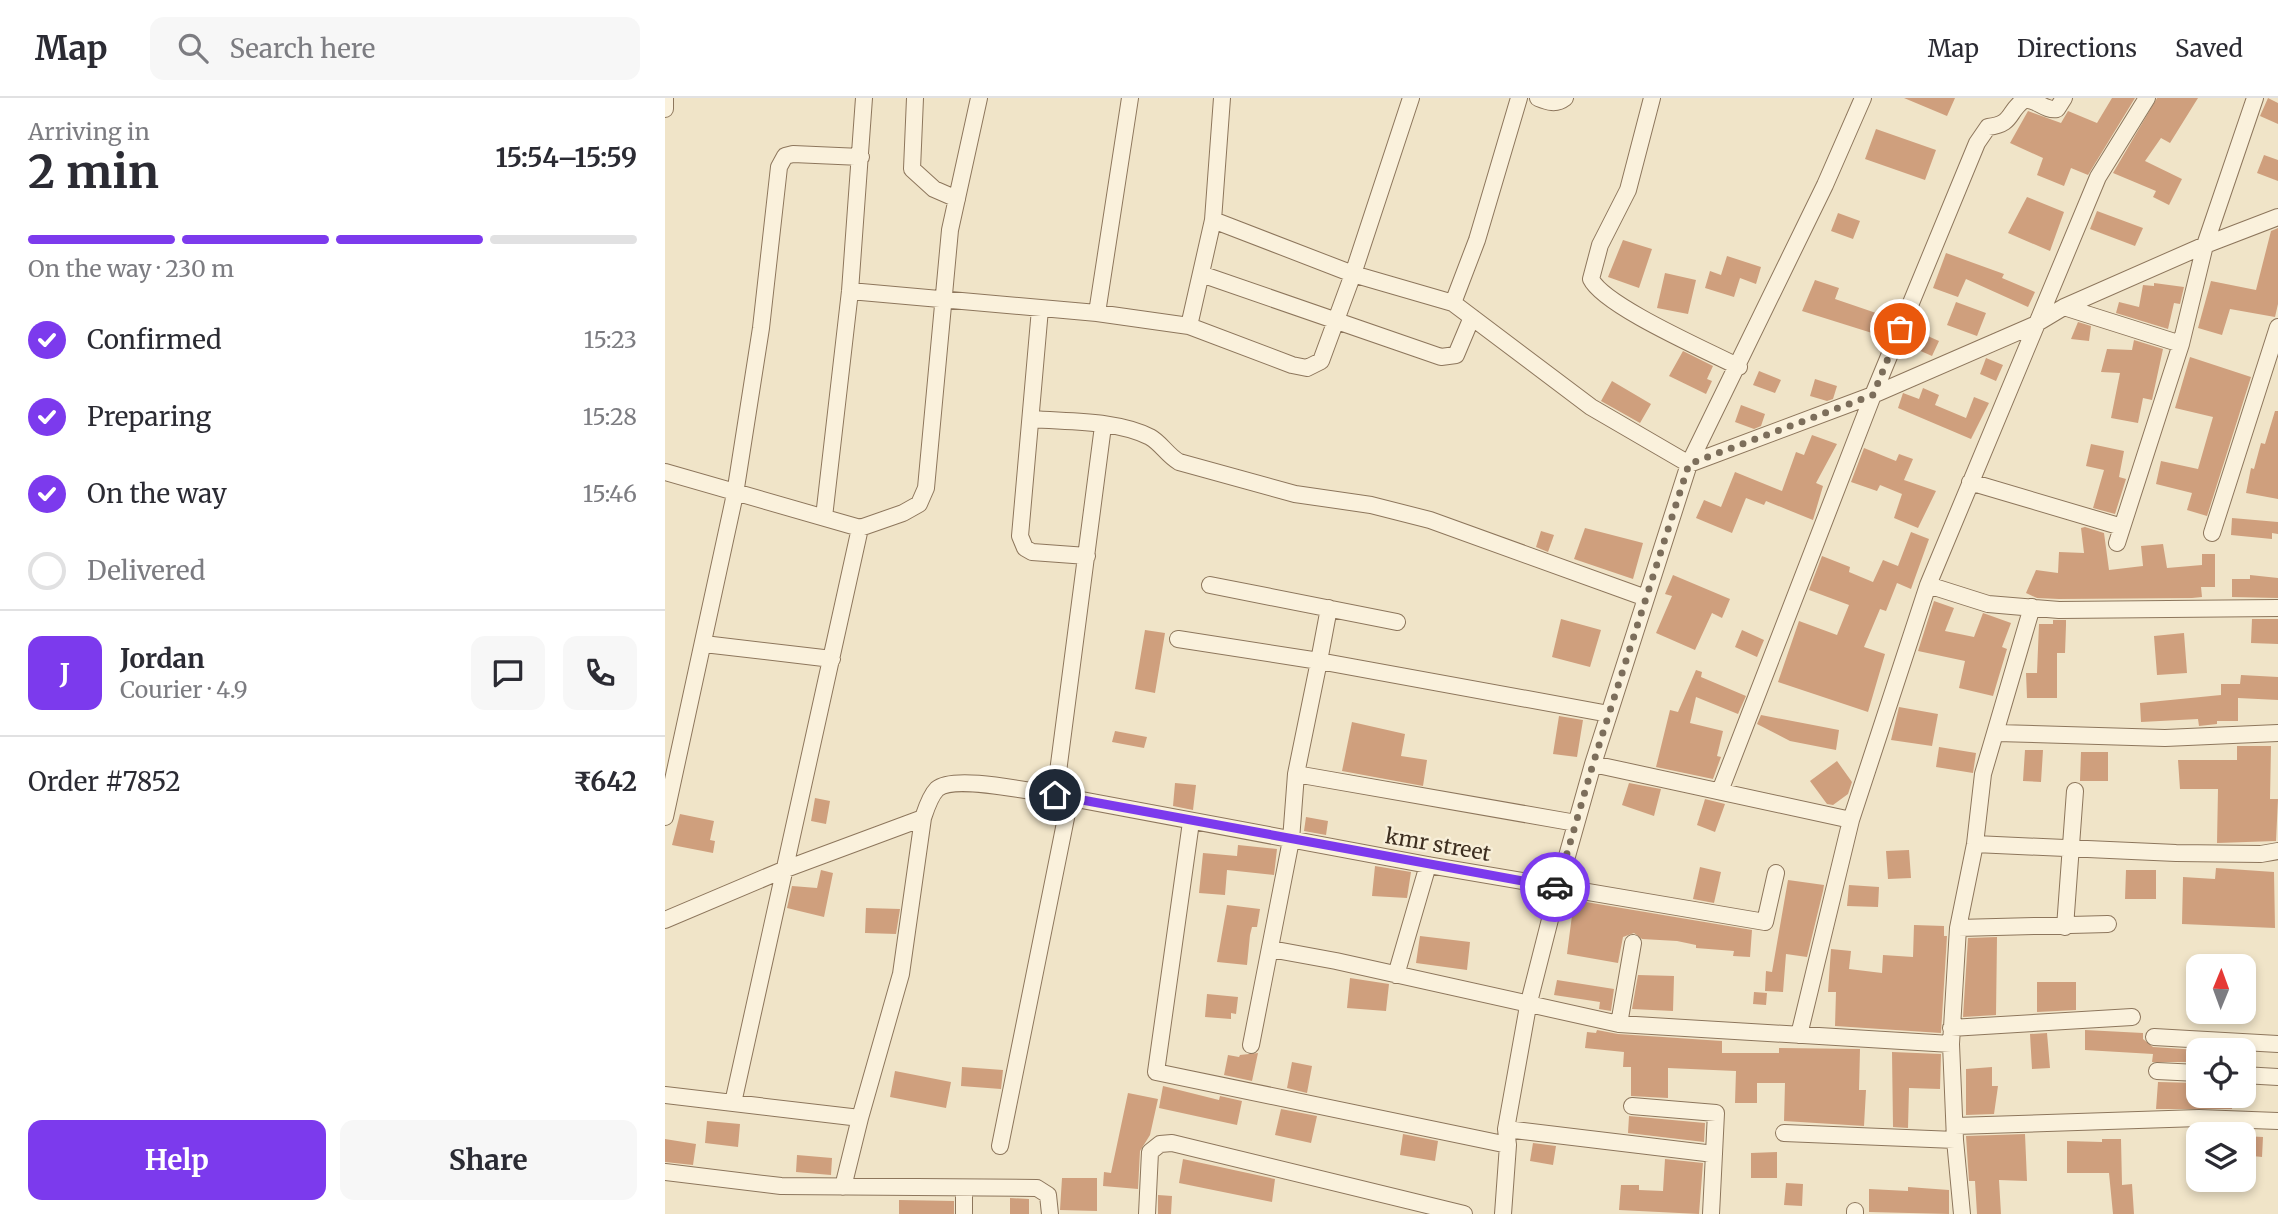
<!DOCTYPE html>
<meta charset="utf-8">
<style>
:root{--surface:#fff;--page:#f7f7f7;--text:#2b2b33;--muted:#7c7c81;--line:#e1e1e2;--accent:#7c3aed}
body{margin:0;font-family:Merriweather,serif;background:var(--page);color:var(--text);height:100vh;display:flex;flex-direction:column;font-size:26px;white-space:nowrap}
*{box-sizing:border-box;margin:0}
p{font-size:23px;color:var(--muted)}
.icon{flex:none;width:38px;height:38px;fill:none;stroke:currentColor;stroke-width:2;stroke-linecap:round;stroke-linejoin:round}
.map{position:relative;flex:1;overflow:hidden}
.panel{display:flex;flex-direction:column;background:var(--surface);width:665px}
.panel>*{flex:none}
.needle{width:46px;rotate:1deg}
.fabs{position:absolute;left:1521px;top:856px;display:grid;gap:14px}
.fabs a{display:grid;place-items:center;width:70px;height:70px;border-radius:14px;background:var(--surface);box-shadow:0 4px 10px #0003;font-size:35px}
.pin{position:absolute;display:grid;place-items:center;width:60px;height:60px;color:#fff;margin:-30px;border:4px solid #fff;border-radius:50%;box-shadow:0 2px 7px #0007}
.courier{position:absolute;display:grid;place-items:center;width:70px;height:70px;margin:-35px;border:5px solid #7c3aed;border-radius:50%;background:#fff;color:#222;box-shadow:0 2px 9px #0007}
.headline em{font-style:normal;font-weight:700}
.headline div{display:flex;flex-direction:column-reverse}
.headline{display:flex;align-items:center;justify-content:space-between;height:119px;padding:0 28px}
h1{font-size:46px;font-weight:700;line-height:52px}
.bar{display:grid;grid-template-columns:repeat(4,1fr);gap:10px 7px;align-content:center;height:84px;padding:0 28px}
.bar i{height:9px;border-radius:5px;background:var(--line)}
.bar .current{background:var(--accent)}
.bar p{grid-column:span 4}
.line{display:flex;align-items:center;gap:18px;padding:0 28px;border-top:2px solid var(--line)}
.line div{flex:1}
.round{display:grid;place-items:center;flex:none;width:74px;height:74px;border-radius:14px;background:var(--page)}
ol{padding:0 28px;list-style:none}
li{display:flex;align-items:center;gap:21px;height:77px}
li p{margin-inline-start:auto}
li .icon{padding:7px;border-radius:50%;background:var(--accent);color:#fff;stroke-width:4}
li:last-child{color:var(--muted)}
li i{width:38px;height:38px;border:4px solid var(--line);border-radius:50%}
.primary-button{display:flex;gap:14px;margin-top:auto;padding:14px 28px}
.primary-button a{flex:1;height:80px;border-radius:14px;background:var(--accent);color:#fff;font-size:28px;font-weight:700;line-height:80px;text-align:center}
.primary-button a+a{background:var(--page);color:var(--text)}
header{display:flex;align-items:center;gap:42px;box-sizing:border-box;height:98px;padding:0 35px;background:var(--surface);border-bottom:2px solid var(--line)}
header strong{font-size:33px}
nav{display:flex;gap:38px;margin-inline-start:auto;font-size:24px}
.search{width:490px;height:63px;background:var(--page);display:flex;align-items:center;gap:18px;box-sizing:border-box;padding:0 24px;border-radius:14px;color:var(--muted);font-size:26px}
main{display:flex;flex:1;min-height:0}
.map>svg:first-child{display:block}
.building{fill:#cf9f7d}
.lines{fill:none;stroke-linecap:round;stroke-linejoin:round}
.minor-casing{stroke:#8d765c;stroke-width:18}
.minor{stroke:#faf1dc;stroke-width:16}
.done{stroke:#7c6e5b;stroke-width:7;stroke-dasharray:0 12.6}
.route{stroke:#7c3aed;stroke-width:9}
.labels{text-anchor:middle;stroke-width:5;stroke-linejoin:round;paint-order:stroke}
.street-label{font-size:21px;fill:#3d2e20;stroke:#f7eed8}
</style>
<header>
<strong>Map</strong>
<div class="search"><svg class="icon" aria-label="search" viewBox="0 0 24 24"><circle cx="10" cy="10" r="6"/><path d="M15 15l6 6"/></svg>Search here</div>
<nav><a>Map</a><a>Directions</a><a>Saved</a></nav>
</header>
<main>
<section class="panel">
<div class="headline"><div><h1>2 min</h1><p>Arriving in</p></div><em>15:54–15:59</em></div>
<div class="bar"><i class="current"></i><i class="current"></i><i class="current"></i><i></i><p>On the way · 230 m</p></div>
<ol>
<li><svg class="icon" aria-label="check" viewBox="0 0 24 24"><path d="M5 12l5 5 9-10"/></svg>Confirmed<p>15:23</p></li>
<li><svg class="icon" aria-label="check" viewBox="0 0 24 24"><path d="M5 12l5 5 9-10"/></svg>Preparing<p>15:28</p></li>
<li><svg class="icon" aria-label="check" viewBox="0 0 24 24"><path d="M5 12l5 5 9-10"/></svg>On the way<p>15:46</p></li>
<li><i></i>Delivered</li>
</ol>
<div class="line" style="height:126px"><b class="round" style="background:var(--accent);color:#fff">J</b><div><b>Jordan</b><p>Courier · 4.9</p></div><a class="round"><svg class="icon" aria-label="chat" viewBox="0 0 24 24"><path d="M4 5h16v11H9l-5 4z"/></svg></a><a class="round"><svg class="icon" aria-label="phone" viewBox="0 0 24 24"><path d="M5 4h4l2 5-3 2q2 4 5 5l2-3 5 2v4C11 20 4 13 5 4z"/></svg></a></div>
<div class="line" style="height:91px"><div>Order #7852</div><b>₹642</b></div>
<div class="primary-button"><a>Help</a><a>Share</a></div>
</section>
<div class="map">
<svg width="1613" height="1116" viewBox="0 0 1613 1116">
<rect width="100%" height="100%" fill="#f0e4c8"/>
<path class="building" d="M 1239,0 L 1290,0 L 1282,18 Z
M 1447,0 L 1470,0 L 1423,77 L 1406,70 L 1399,88 L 1372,77 L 1378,60 L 1345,45 L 1363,13 L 1396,25 L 1403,13 L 1432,25 Z
M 1492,0 L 1533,0 L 1505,45 L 1496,40 L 1480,63 L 1517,81 L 1504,107 L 1488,99 L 1491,93 L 1448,75 Z
M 1603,0 L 1613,5 L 1613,26 L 1595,18 Z
M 1211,31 L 1271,52 L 1260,82 L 1200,61 Z
M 1599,57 L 1613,62 L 1613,83 L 1592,75 Z
M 1362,99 L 1399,114 L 1385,153 L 1343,135 Z
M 1432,113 L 1478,130 L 1470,148 L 1425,131 Z
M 1173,115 L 1195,123 L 1188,141 L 1166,133 Z
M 1613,130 L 1613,206 L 1610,219 L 1565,211 L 1557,237 L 1533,230 L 1546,183 L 1591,192 L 1606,133 Z
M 958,142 L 987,151 L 974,190 L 943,179 Z
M 1281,155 L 1339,176 L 1337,180 L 1370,194 L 1363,209 L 1301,181 L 1293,199 L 1268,190 Z
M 1062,158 L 1096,169 L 1091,186 L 1075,180 L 1069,199 L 1040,190 L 1045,173 L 1056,177 Z
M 1000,175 L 1031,182 L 1023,216 L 992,210 Z
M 1150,182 L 1174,190 L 1170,201 L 1214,216 L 1207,235 L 1137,213 Z
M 1489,185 L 1519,189 L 1515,206 L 1509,205 L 1503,231 L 1451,215 L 1454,204 L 1474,209 L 1478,187 L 1489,188 Z
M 1291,204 L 1321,215 L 1312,238 L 1282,227 Z
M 1413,224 L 1426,228 L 1424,243 L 1406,241 Z
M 1249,232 L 1274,243 L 1267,258 L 1242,247 Z
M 1469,242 L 1498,251 L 1487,302 L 1478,300 L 1473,325 L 1446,320 L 1455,275 L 1436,274 L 1442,251 L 1467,252 Z
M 1018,253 L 1048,268 L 1042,281 L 1047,283 L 1041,296 L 1004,278 Z
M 1525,259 L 1586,279 L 1542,418 L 1522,412 L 1527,395 L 1491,386 L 1496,363 L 1533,371 L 1548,319 L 1510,310 Z
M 1321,260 L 1338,267 L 1331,283 L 1315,276 Z
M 1094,273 L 1116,282 L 1110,295 L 1088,287 Z
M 1150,281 L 1172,288 L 1168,301 L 1162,303 L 1145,298 Z
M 947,283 L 986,306 L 975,325 L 936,303 Z
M 1258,290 L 1274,297 L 1270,307 L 1301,320 L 1309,299 L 1324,305 L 1306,341 L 1233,310 L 1238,295 L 1254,301 Z
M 1076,307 L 1100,316 L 1096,328 L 1089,331 L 1070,324 Z
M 1610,313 L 1613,313 L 1613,401 L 1581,395 L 1586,370 L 1589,371 L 1596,345 L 1600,346 Z
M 1147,337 L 1172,346 L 1151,385 L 1158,388 L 1148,422 L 1101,403 L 1099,407 L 1081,400 L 1067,435 L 1031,420 L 1039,402 L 1056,409 L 1070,374 L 1117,393 L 1131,354 L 1139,357 Z
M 1426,346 L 1459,353 L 1454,379 L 1461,381 L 1450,416 L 1428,410 L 1439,372 L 1421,368 Z
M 1199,350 L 1231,363 L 1234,356 L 1248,361 L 1239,382 L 1271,393 L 1253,430 L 1229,420 L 1237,396 L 1215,387 L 1212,393 L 1186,384 Z
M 1567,420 L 1613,424 L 1613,436 L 1607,435 L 1607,441 L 1566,437 Z
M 1420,429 L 1439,435 L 1444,472 L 1478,468 L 1476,448 L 1498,446 L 1502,470 L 1537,467 L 1537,456 L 1550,456 L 1550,489 L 1536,489 L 1537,499 L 1527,500 L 1394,501 L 1372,500 L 1361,495 L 1371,472 L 1393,475 L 1394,454 L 1419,455 L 1416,430 Z
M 920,430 L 978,445 L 968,481 L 909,461 Z
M 876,433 L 889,437 L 883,454 L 871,449 Z
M 1246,434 L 1264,441 L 1246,491 L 1232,485 L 1221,513 L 1215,511 L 1199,549 L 1220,556 L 1203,614 L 1113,584 L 1134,523 L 1172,537 L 1184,507 L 1144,492 L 1157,458 L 1185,469 L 1184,474 L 1208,484 L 1218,462 L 1233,468 Z
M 1008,477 L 1065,501 L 1057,520 L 1047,515 L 1030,552 L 991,535 L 1007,498 L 1000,496 Z
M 1585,477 L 1613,480 L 1613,500 L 1567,499 L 1567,481 L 1585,481 Z
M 1269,503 L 1289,510 L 1280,533 L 1309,539 L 1318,515 L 1346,525 L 1337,549 L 1342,551 L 1328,598 L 1294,590 L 1300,563 L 1253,553 Z
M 896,521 L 936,532 L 925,569 L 887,559 Z
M 1587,521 L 1613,521 L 1613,546 L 1586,545 Z
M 1388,522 L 1401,522 L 1401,527 L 1400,555 L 1392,555 L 1392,600 L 1362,600 L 1361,575 L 1372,575 L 1374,526 L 1388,526 Z
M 480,532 L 500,535 L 490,595 L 470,591 Z
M 1077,532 L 1099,542 L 1092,559 L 1070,549 Z
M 1519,535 L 1522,575 L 1492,577 L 1489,538 Z
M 1031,572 L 1037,574 L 1036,579 L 1081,598 L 1073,616 L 1031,599 L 1025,625 L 1058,633 L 1052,658 L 1056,659 L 1048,681 L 991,669 L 1005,612 L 1013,614 Z
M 1576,577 L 1613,579 L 1613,602 L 1573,600 L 1573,623 L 1552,623 L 1552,626 L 1534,628 L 1533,621 L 1476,624 L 1475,605 L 1556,597 L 1556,586 L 1575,586 Z
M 1234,609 L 1273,616 L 1267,648 L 1226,642 Z
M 1096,617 L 1174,632 L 1171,652 L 1125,643 L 1092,626 Z
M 894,618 L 918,622 L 912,659 L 888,656 Z
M 687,624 L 740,636 L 736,658 L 762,662 L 758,688 L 677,673 Z
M 450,633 L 482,639 L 479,650 L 447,644 Z
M 1572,648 L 1606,648 L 1605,701 L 1613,701 L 1611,743 L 1552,745 L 1553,691 L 1515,691 L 1513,662 L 1572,662 Z
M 1274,649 L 1311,655 L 1308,675 L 1271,669 Z
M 1360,652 L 1378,652 L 1376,684 L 1358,683 Z
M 1416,654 L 1443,654 L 1443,683 L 1415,683 Z
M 1172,663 L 1187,684 L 1183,696 L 1168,707 L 1162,706 L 1145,683 Z
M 510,685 L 531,687 L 528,712 L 508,708 Z
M 964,685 L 996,691 L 989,718 L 957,707 Z
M 150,700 L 165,703 L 161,726 L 146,723 Z
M 1040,701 L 1060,706 L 1050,734 L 1032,727 Z
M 15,716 L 49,723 L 45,742 L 50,743 L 48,755 L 7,747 Z
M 641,719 L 663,723 L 661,737 L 639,733 Z
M 573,747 L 612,751 L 609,777 L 562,772 L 560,797 L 534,795 L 538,755 L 572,758 Z
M 1244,752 L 1246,780 L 1223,781 L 1221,753 Z
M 710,768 L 746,774 L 742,800 L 707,798 Z
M 1035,769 L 1056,774 L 1049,805 L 1028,801 Z
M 1551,770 L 1609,774 L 1610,830 L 1517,826 L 1518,779 L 1550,781 Z
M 156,772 L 168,775 L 159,819 L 122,810 L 127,788 L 152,790 Z
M 1461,772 L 1491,772 L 1491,801 L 1460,801 Z
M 1123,782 L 1159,787 L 1158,793 L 1142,859 L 1121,856 L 1118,894 L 1100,893 L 1101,873 L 1107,874 Z
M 1184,787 L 1214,789 L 1213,809 L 1182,808 Z
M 909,802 L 1087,832 L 1085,859 L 1068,858 L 1069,853 L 1031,850 L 1031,847 L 1012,843 L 977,841 L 969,835 L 958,839 L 953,865 L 902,856 Z
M 562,807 L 595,811 L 592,829 L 587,829 L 585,837 L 582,867 L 552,864 Z
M 201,810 L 235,811 L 231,836 L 200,835 Z
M 1249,827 L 1279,828 L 1279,838 L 1282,838 L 1276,935 L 1170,928 L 1171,894 L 1163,894 L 1166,851 L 1186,853 L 1184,871 L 1217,875 L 1218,857 L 1248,859 Z
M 755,838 L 805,844 L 802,872 L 751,865 Z
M 1332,839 L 1331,917 L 1298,919 L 1303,840 Z
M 973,877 L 1009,878 L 1008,913 L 967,911 Z
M 685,880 L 724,886 L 721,913 L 682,910 Z
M 892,882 L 949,891 L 946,913 L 934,911 L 935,904 L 889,897 Z
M 1372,884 L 1411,884 L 1411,912 L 1372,914 Z
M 1089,894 L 1102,895 L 1101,907 L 1088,906 Z
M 542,896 L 573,899 L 571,916 L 566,915 L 566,921 L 540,919 Z
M 932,932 L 953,936 L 1057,943 L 1057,955 L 1114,955 L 1114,950 L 1195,951 L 1194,992 L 1201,992 L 1199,1028 L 1119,1023 L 1120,985 L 1092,985 L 1092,1005 L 1070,1005 L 1071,973 L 1003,970 L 1003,1000 L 966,998 L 966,969 L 958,969 L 959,954 L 920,950 L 922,934 L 931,935 Z
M 1420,932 L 1478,935 L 1478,941 L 1488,949 L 1533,952 L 1533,964 L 1487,964 L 1488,956 L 1420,952 Z
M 1382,935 L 1385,970 L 1367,971 L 1365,936 Z
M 1227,954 L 1276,956 L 1275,991 L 1244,990 L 1243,1030 L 1228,1029 Z
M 593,955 L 587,983 L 559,977 L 563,957 L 574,959 L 575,957 Z
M 627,964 L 647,968 L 642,995 L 622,990 Z
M 297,969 L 338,972 L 336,991 L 296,988 Z
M 1327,969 L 1327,988 L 1333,988 L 1329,1016 L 1301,1017 L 1301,971 Z
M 230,973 L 286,984 L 281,1010 L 225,999 Z
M 1493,984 L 1533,985 L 1533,998 L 1568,998 L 1567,1011 L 1491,1011 Z
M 498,988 L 554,1002 L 555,998 L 577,1003 L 572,1027 L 494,1010 Z
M 463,995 L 493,1001 L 485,1037 L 475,1053 L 473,1091 L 438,1088 L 439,1074 L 446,1075 Z
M 616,1011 L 652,1018 L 646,1045 L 610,1037 Z
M 964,1018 L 1040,1025 L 1039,1044 L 963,1035 Z
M 42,1023 L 75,1026 L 73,1049 L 40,1045 Z
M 738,1036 L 773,1043 L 770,1063 L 735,1057 Z
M 1360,1036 L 1362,1083 L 1334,1082 L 1336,1116 L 1312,1116 L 1310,1083 L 1304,1083 L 1301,1038 Z
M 1578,1038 L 1598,1039 L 1597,1059 L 1578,1057 Z
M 0,1041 L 31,1046 L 28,1067 L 0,1064 Z
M 1437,1041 L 1456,1041 L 1457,1087 L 1467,1086 L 1469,1116 L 1448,1116 L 1444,1075 L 1402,1075 L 1402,1043 L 1437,1044 Z
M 868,1045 L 891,1048 L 888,1067 L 865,1063 Z
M 1112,1054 L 1112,1080 L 1086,1080 L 1086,1055 Z
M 132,1057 L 167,1060 L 166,1077 L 131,1074 Z
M 518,1061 L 610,1081 L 607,1104 L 514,1085 Z
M 1000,1061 L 1038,1065 L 1034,1116 L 954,1112 L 956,1087 L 974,1087 L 974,1092 L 998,1093 Z
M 397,1080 L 432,1080 L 432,1113 L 395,1112 Z
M 1121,1085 L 1138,1086 L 1137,1108 L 1119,1107 Z
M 1243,1089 L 1284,1092 L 1284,1116 L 1204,1114 L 1204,1091 L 1243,1093 Z
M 493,1097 L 507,1098 L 506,1116 L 493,1116 Z
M 345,1100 L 364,1101 L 364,1116 L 345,1116 Z
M 234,1102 L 289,1103 L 289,1116 L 234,1116 Z"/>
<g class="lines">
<g class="minor-casing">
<path id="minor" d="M 250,0 L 247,71 L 269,91 L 292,101
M 746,0 L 688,176 L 788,205 L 926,309 L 1024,366 L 1208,297 L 1369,227 L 1399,209 L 1540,147 L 1613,119
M 873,0 C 883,4 891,7 900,0
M 987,0 L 963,92 L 935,147 L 926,181 C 939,208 1043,253 1074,269
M 0,11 L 0,0
M 536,176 L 776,259 L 791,257 L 807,219
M 185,193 L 432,215 L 524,228 L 627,267 L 642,270 L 656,263 L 688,176 L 548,122
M 788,205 L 812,142 L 854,0
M 1399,209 L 1516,246
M 375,211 L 355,438 L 360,450 L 367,454 L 422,458
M 432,215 L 465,0
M 524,228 L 548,122 L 557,0
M 367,321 C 404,324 452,322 485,339 C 496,345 502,357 514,364 L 630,396 L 706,407 L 765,422 L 981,500
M 0,374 L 195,430 L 238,415 L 254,406 L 261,390 L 285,132 L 314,0
M 1305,384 L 1457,429
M 159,419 L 185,193 L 199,0
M 1547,435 L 1613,229
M 1452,445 L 1516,246 L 1540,147 L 1590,0
M 545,487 L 732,524
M 1263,487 L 1323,506 L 1394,512 L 1613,510
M 513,541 L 654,563 L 664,510
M 39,546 L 167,561
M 1332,635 L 1500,640 L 1613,635
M 928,666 L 1186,722
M 631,676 L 911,725
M 1055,693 L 1208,297 L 1312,45 L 1323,29 C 1349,26 1342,14 1359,2 C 1371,0 1379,13 1392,11 L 1399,0
M 390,697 L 763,767 L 1100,824 L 1111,775
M 0,719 L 70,396 L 96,230 L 114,69 L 120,58 L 128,56 L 196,59
M 526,724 L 491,974 L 843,1047
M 1310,746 L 1511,755 L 1596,756 L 1613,753
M 0,822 L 118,772 L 258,720
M 1400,829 L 1410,693
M 1293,830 L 1310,746 L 1318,676 L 1367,509
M 606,851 L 671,863 L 954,926 L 1286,946
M 731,877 L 763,767
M 954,926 L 968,845
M 1286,930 L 1467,919
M 1134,937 L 1186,722 L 1263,487 L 1433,79 L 1482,0
M 1489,939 L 1613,946
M 586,947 L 626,742 L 631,676 L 654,563 L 944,616
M 1492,973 L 1533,975
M 1578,977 L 1613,979
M 0,997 L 195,1020 L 178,1089
M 68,1005 L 195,430
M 967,1008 L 1051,1015 L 1046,1116
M 195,1020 L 236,876 L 258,720 C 261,711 265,698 272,691 C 289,676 366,694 390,697 L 438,328
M 1290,1028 L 1534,1020 L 1613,1023
M 841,1031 L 1049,1056
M 1119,1035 L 1290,1042
M 335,1048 L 405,700
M 0,1074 L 116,1088 L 372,1090 L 383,1097 L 385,1116
M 299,1091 L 299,1116
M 482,1116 L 485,1054 L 495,1046 L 507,1045 L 799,1116
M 838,1116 L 843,1047 L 841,1031 L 863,908 L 893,790 L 928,666 L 1024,366 L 1160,87 L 1198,0
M 1190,1116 L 1190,1113
M 1297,1116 L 1290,1042 L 1286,946 L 1293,830 L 1443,826"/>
</g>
<use href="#minor" class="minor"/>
</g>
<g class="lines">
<path class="done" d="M 890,789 L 892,790 L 928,666 L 1024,366 L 1208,297 L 1235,231"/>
<path class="route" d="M 390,697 L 890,789"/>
</g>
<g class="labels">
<g class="street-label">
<text transform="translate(773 747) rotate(10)" y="7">kmr street</text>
</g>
</g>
</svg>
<div class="fabs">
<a><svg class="needle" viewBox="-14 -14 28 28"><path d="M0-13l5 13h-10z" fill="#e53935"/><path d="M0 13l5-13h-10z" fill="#7c7c81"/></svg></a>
<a><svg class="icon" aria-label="locate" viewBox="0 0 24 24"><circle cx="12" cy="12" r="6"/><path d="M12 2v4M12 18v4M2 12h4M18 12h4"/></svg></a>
<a><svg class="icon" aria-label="layers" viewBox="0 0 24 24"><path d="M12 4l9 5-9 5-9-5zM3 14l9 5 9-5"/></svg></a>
</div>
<div class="pin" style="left:1235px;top:231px;background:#ea580c"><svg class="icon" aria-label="bag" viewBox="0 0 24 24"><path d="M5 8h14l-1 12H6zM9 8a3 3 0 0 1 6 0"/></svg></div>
<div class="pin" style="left:390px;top:697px;background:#1f2937"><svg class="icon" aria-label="home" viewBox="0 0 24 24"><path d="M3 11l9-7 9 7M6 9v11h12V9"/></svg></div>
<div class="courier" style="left:890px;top:789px"><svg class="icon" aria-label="car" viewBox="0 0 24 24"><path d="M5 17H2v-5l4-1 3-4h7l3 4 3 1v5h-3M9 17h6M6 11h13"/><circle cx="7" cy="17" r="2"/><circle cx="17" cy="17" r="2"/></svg></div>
</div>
</main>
